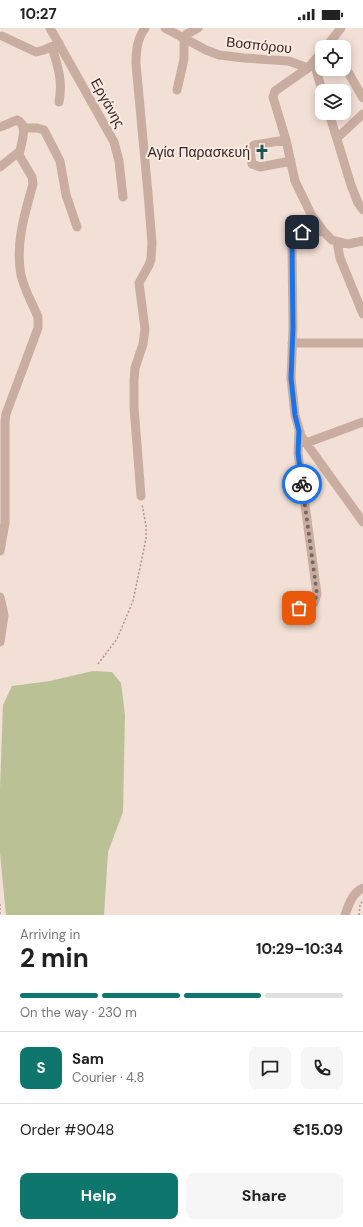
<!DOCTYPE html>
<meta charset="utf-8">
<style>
:root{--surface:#fff;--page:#f6f6f6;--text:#222;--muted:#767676;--line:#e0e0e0;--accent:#0f766e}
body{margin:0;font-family:"DM Sans",sans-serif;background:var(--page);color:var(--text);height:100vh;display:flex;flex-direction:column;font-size:15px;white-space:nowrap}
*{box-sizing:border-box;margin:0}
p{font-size:13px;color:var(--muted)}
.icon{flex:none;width:22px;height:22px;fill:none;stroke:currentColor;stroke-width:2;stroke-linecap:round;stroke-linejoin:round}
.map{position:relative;height:887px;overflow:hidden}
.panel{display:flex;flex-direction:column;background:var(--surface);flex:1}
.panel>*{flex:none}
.fabs{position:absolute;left:315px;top:12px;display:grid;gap:8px}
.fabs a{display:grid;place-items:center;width:36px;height:36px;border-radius:8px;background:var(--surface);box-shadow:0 2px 10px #0003;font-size:20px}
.pin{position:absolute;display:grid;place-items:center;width:34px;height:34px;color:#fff;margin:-17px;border-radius:8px;box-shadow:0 2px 6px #0006}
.courier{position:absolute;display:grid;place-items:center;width:40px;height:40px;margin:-20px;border:3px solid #1a73e8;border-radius:50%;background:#fff;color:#222;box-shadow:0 1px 5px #0007}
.headline em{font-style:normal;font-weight:700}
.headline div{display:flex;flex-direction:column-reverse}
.headline{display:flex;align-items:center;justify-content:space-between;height:68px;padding:0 20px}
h1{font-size:26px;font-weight:700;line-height:30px}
.bar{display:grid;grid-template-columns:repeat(4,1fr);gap:6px 4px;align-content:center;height:48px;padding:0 20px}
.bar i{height:5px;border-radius:3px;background:var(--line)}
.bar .current{background:var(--accent)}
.bar p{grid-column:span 4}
.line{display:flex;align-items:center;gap:10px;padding:0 20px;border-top:1px solid var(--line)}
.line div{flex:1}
.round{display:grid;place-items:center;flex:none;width:42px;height:42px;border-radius:8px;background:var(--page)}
.button{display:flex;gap:8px;margin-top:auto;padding:8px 20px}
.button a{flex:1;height:46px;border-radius:8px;background:var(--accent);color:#fff;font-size:16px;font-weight:700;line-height:46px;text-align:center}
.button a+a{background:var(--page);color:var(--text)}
.status{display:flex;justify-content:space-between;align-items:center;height:28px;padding:0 20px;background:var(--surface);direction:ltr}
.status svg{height:11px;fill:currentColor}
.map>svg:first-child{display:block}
.green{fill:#bac195}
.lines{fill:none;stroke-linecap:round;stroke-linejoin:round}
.path{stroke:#b6968b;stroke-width:1.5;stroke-dasharray:2 2;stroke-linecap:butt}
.minor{stroke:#caada1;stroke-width:9}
.done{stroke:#766762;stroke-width:4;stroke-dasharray:0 7.2}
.route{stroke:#1a73e8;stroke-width:5}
.labels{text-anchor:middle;stroke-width:4;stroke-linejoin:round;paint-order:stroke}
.street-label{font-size:14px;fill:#342624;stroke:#faeae1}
.poi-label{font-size:14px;fill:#342624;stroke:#faeae1;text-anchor:end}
</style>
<div class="status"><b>10:27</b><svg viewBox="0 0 49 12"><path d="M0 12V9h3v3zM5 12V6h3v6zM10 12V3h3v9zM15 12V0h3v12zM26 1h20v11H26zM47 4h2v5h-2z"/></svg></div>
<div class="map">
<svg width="363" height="887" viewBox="0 0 363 887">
<rect width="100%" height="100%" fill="#f2dfd5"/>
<path class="green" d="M 93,643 L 112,644 L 121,655 L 125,687 L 123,784 L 108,824 L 104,887 L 6,887 L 0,825 L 0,761 L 3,677 L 12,658 L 50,653 Z"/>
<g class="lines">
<path class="path" d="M 98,636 L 117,611 L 133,573 L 146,511 L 146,498 L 142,476
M 0,876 L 0,887
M 359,887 L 360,877 L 363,872"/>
<path class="minor" d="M 50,0 L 114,114 L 119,133 L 123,169
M 165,0 L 206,22 L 219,27 L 244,30 L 289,33 L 308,40
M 2,8 L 36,24 L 44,22 L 59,15
M 52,19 C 58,39 63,53 59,74
M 326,19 L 341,0
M 322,24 L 308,40 L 275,63 L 273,69 L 286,112 L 295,153 L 312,188 L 324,204 L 332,212 L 348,216 L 363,213
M 314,34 L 322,63
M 344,37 L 363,70
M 177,62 L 184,31 L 184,9 L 187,6 L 198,0
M 329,85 L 351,157 L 358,175 L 363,182
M 0,99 L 17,92 C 29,97 21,116 19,127 L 32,149 L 33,156 C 25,185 15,216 21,247 C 24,261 32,275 38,289 L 38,300 L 6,386 L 5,394 L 5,495 L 0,523
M 24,100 L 37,100 L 44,102 L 60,133 L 66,167 L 77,199
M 337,110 L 363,86
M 286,112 L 254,117 L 250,123 L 252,136 L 260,139 L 291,133
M 0,139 L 20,123
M 324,204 C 310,203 297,201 292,217 L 293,300 L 291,350 L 295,387 L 301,408 L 363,494
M 337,214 L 340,230 L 363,286
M 292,315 L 363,315
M 306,415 L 363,394
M 141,468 L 134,379 L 134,352 L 135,340 L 143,316 L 145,301 L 139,255 L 149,237 L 151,231 L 152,215 L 148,165 L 136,36 C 136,23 137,11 145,0
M 0,569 L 4,587 L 0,614
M 288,581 L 310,578 L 314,575 L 317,566 L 298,425 L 299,403
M 345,887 C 349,876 352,865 363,860"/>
</g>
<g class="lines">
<path class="done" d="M 299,580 L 310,578 L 314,575 L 317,566 L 302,456"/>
<path class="route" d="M 302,456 L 298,425 L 299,403 L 295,387 L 291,350 L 293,300 L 292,218 L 295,209 L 302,204"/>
</g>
<defs>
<g id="church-bare" transform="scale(1.2)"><path d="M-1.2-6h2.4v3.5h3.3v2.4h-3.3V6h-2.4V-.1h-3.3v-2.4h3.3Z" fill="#185751" stroke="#faeae1" stroke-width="2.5" paint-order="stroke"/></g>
</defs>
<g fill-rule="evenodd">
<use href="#church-bare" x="262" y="124"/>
</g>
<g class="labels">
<g class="street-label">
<text transform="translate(259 17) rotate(6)" y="5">Βοσπόρου</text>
<text transform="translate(108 75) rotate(61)" y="5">Εργάνης</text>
</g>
<g class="poi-label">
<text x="250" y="129">Αγία Παρασκευή</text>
</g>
</g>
</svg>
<div class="fabs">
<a><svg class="icon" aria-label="locate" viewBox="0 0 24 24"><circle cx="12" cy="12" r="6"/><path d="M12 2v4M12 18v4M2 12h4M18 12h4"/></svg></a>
<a><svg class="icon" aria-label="layers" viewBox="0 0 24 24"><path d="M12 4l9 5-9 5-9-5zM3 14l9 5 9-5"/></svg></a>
</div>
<div class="pin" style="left:299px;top:580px;background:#ea580c"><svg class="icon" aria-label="bag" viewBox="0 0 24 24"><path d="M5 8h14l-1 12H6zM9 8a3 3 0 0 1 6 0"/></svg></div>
<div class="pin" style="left:302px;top:204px;background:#1f2937"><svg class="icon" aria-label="home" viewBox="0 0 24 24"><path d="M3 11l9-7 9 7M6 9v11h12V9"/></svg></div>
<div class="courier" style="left:302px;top:456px"><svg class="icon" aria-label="bike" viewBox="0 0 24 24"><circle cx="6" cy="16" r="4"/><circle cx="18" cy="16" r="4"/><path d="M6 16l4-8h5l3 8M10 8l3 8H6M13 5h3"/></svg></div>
</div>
<section class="panel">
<div class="headline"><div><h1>2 min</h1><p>Arriving in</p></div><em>10:29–10:34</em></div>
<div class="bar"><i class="current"></i><i class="current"></i><i class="current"></i><i></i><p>On the way · 230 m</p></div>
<div class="line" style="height:72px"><b class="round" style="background:var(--accent);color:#fff">S</b><div><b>Sam</b><p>Courier · 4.8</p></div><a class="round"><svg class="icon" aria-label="chat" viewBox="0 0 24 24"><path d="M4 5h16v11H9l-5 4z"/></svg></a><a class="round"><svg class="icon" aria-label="phone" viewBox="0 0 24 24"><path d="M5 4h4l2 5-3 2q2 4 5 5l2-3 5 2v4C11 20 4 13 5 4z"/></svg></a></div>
<div class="line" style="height:52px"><div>Order #9048</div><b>€15.09</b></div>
<div class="button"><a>Help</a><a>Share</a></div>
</section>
